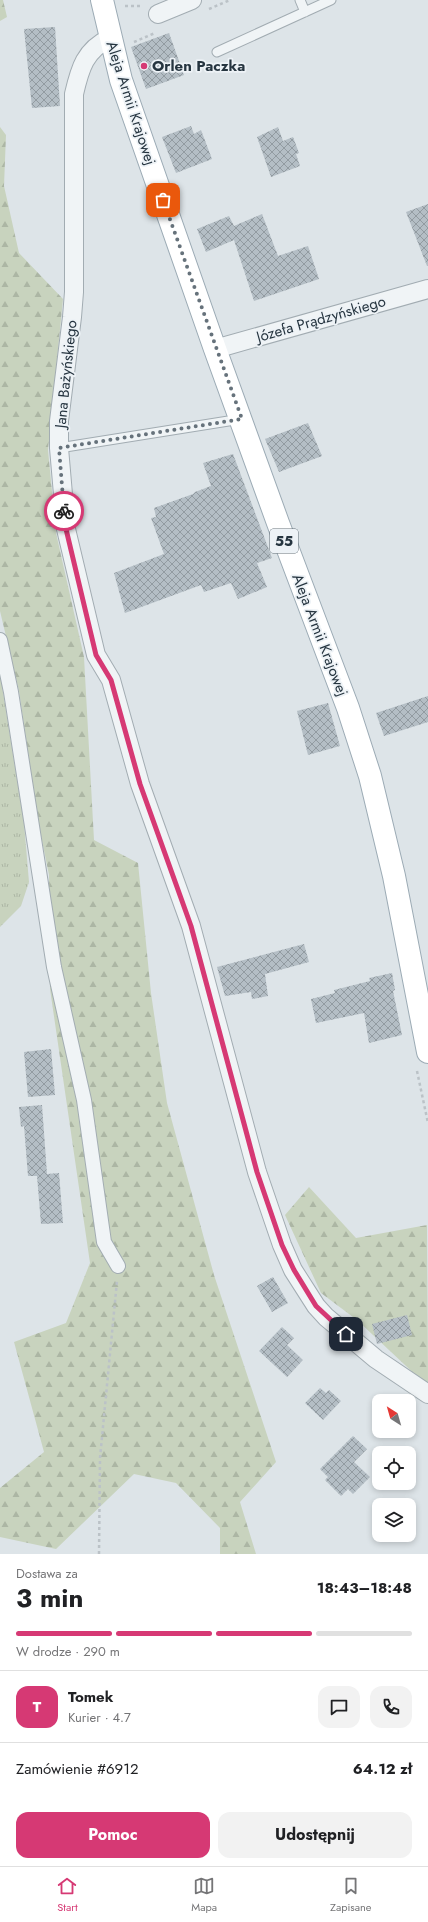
<!DOCTYPE html>
<html lang="pl">
<meta charset="utf-8">
<style>
:root{--surface:#fff;--page:#f2f2f2;--text:#202124;--muted:#757577;--line:#e0e0e0;--accent:#d63974}
body{margin:0;font-family:Jost,sans-serif;background:var(--page);color:var(--text);height:100vh;display:flex;flex-direction:column;font-size:15px;white-space:nowrap}
*{box-sizing:border-box;margin:0}
p{font-size:13px;color:var(--muted)}
.icon{flex:none;width:22px;height:22px;fill:none;stroke:currentColor;stroke-width:2;stroke-linecap:round;stroke-linejoin:round}
.map{position:relative;height:1554px;overflow:hidden}
.side{display:flex;flex-direction:column;background:var(--surface);flex:1}
.side>*{flex:none}
.needle{width:26px;rotate:323deg}
.buttons{position:absolute;left:372px;top:1394px;display:grid;gap:8px}
.buttons a{display:grid;place-items:center;width:44px;height:44px;border-radius:8px;background:var(--surface);box-shadow:0 2px 6px #0003;font-size:20px}
.pin{position:absolute;display:grid;place-items:center;width:34px;height:34px;color:#fff;margin:-17px;border-radius:8px;box-shadow:0 2px 6px #0006}
.courier{position:absolute;display:grid;place-items:center;width:40px;height:40px;margin:-20px;border:3px solid #d63974;border-radius:50%;background:#fff;color:#222;box-shadow:0 1px 5px #0007}
.overview em{font-style:normal;font-weight:700}
.overview div{display:flex;flex-direction:column-reverse}
.overview{display:flex;align-items:center;justify-content:space-between;height:68px;padding:0 16px}
h1{font-size:26px;font-weight:700;line-height:30px}
.bar{display:grid;grid-template-columns:repeat(4,1fr);gap:6px 4px;align-content:center;height:48px;padding:0 16px}
.bar i{height:5px;border-radius:3px;background:var(--line)}
.bar .active{background:var(--accent)}
.bar p{grid-column:span 4}
.line{display:flex;align-items:center;gap:10px;padding:0 16px;border-top:1px solid var(--line)}
.line div{flex:1}
.round{display:grid;place-items:center;flex:none;width:42px;height:42px;border-radius:12px;background:var(--page)}
.primary-button{display:flex;gap:8px;margin-top:auto;padding:8px 16px}
.primary-button a{flex:1;height:46px;border-radius:12px;background:var(--accent);color:#fff;font-size:16px;font-weight:700;line-height:46px;text-align:center}
.primary-button a+a{background:var(--page);color:var(--text)}
.tabs{display:flex;justify-content:space-around;align-items:center;height:56px;border-top:1px solid var(--line);background:var(--surface);font-size:11px;color:var(--muted)}
.tabs a{display:grid;justify-items:center;gap:2px}
.tabs .active{color:var(--accent)}
.map>svg:first-child{display:block}
.grass{fill:url(#grass-tufts)}
.forest{fill:url(#forest-firs)}
.building{fill:url(#building-cross-hatch)}
.lines{fill:none;stroke-linecap:round;stroke-linejoin:round}
.service-casing{stroke:#a2acb2;stroke-width:11}
.pedestrian-casing{stroke:#a2acb2;stroke-width:16}
.minor-casing{stroke:#a2acb2;stroke-width:20}
.primary-casing{stroke:#9cabb5;stroke-width:24}
.path{stroke:#bbc2c7;stroke-width:2.5;stroke-dasharray:3 3;stroke-linecap:butt}
.service{stroke:#f0f4f6;stroke-width:9}
.pedestrian{stroke:#f0f4f6;stroke-width:14}
.minor{stroke:#f0f4f6;stroke-width:18}
.primary{stroke:#fff;stroke-width:22}
.done{stroke:#66727b;stroke-width:4;stroke-dasharray:0 7.2}
.route{stroke:#d63974;stroke-width:5}
.poi-dot{fill:#d63974;stroke:#edf2f6;stroke-width:1.5}
.labels{text-anchor:middle;stroke-width:3.5;stroke-linejoin:round;paint-order:stroke}
.shield{fill:#edf2f6;stroke:#626e77;stroke-width:1}
.shield-label{font-size:14px;font-weight:bold;fill:#263540}
.poi-label{font-size:15px;font-weight:bold;fill:#263540;stroke:#edf2f6;text-anchor:start}
.street-label{font-size:15px;fill:#263540;stroke:#edf2f6}
</style>
<div class="map">
<svg width="428" height="1554" viewBox="0 0 428 1554">
<defs>
<pattern id="grass-tufts" width="24" height="20" patternUnits="userSpaceOnUse"><rect width="24" height="20" fill="#c8d3be"/><path d="M3 7l-1-3M5 7V3M7 7l1-3M15 17l-1-3M17 17v-4M19 17l1-3" fill="none" stroke="#acb6a4"/></pattern>
<pattern id="forest-firs" width="22" height="20" patternUnits="userSpaceOnUse"><rect width="22" height="20" fill="#c8d3be"/><path d="M5 1l3.5 6h-7zM16 11l3.5 6h-7z" fill="#acb6a4"/></pattern>
<pattern id="building-cross-hatch" width="8" height="8" patternUnits="userSpaceOnUse"><rect width="8" height="8" fill="#b4bec5"/><path d="M0 0l8 8M0 8l8-8" fill="none" stroke="#929ba1"/></pattern>
</defs>
<rect width="100%" height="100%" fill="#dde4e8"/>
<path class="grass" d="M 0,673 L 24,823 L 29,882 L 21,906 L 0,927 Z"/>
<path class="forest" d="M 0,0 L 3,0 L 7,17 L 0,21 Z
M 0,127 L 6,135 L 4,186 L 19,253 L 63,299 L 48,450 L 56,533 L 84,657 L 94,840 L 138,863 L 151,993 L 167,1103 L 214,1275 L 276,1462 L 240,1502 L 256,1554 L 220,1554 L 220,1528 L 176,1483 L 134,1474 L 56,1549 L 0,1537 L 0,1488 L 44,1452 L 14,1342 L 66,1323 L 90,1263 L 50,989 L 49,875 L 38,821 L 19,691 L 0,611 Z
M 309,1187 L 356,1238 L 427,1225 L 428,1383 L 422,1381 L 357,1320 L 321,1293 L 285,1215 Z"/>
<path class="building" d="M 55,27 L 60,106 L 32,108 L 24,29 Z
M 169,33 L 184,75 L 146,89 L 131,47 Z
M 191,126 L 194,134 L 201,130 L 212,159 L 176,173 L 162,137 Z
M 278,127 L 283,141 L 293,137 L 299,153 L 296,154 L 300,166 L 271,177 L 257,137 Z
M 428,204 L 428,266 L 427,266 L 406,212 Z
M 262,214 L 278,256 L 308,246 L 319,279 L 254,301 L 234,240 L 206,252 L 197,229 L 229,216 L 234,226 Z
M 308,423 L 322,456 L 279,472 L 265,439 Z
M 233,454 L 272,558 L 257,563 L 267,587 L 238,599 L 231,583 L 204,592 L 201,585 L 125,613 L 114,573 L 164,554 L 151,518 L 156,517 L 154,508 L 193,494 L 195,492 L 211,486 L 203,463 Z
M 428,696 L 428,722 L 384,736 L 376,713 Z
M 328,703 L 340,746 L 308,755 L 297,711 Z
M 304,944 L 309,962 L 265,974 L 268,996 L 252,999 L 251,992 L 225,996 L 217,967 Z
M 392,973 L 395,990 L 393,991 L 402,1035 L 369,1043 L 364,1013 L 316,1023 L 311,999 L 335,993 L 334,990 L 370,981 L 369,978 Z
M 51,1049 L 55,1095 L 28,1097 L 24,1052 Z
M 42,1105 L 47,1174 L 59,1173 L 63,1223 L 41,1224 L 37,1176 L 28,1176 L 24,1126 L 21,1127 L 19,1107 Z
M 273,1277 L 288,1303 L 272,1312 L 257,1286 Z
M 407,1315 L 412,1335 L 377,1344 L 372,1324 Z
M 282,1327 L 294,1338 L 287,1345 L 303,1360 L 287,1377 L 259,1351 Z
M 320,1388 L 326,1393 L 329,1390 L 341,1401 L 323,1420 L 305,1403 Z
M 353,1436 L 367,1449 L 354,1462 L 370,1477 L 353,1494 L 348,1489 L 341,1496 L 325,1480 L 328,1477 L 320,1469 Z"/>
<g class="lines">
<g class="service-casing">
<path id="service" d="M 300,0 L 305,12
M 217,52 L 331,0
M 59,448 L 241,419"/>
</g>
<g class="pedestrian-casing">
<path id="pedestrian" d="M 0,640 L 11,692 L 54,967 L 84,1100 L 104,1242 L 118,1266"/>
</g>
<g class="minor-casing">
<path id="minor" d="M 158,14 L 192,0
M 110,38 C 85,50 80,68 74,94 L 74,292 L 72,317 L 59,421 L 59,448 L 66,529 L 96,655 L 111,680 L 140,784 L 191,926 L 257,1172 L 282,1245 L 293,1270 L 316,1306 L 326,1317 L 376,1359 L 428,1394
M 215,349 L 428,289"/>
</g>
<g class="primary-casing">
<path id="primary" d="M 102,0 L 121,80 L 215,349 L 278,523 L 348,708 L 370,776 L 394,876 L 428,1052"/>
</g>
<path class="path" d="M 125,6 L 142,6
M 209,9 L 230,0
M 134,42 L 155,33
M 417,1071 L 428,1123
M 99,1554 L 100,1458 L 117,1281"/>
<use href="#service" class="service"/>
<use href="#pedestrian" class="pedestrian"/>
<use href="#minor" class="minor"/>
<use href="#primary" class="primary"/>
</g>
<g class="lines">
<path class="done" d="M 64,511 L 59,448 L 242,419 L 163,200"/>
<path class="route" d="M 64,511 L 66,529 L 96,655 L 111,680 L 140,784 L 191,926 L 257,1172 L 282,1245 L 294,1270 L 316,1306 L 346,1334"/>
</g>
<circle class="poi-dot" cx="144" cy="66" r="4"/>
<g class="labels">
<rect class="shield" x="270" y="529" width="28" height="24" rx="3"/>
<g class="shield-label">
<text x="284" y="546">55</text>
</g>
<g class="poi-label">
<text x="152" y="71">Orlen Paczka</text>
</g>
<g class="street-label">
<text transform="translate(131 103) rotate(72)" y="5">Aleja Armii Krajowej</text>
<text transform="translate(321 319) rotate(-16)" y="5">Józefa Prądzyńskiego</text>
<text transform="translate(66 374) rotate(-84)" y="5">Jana Bażyńskiego</text>
<text transform="translate(320 635) rotate(69)" y="5">Aleja Armii Krajowej</text>
</g>
</g>
</svg>
<div class="buttons">
<a><svg class="needle" viewBox="-14 -14 28 28"><path d="M0-13l5 13h-10z" fill="#e53935"/><path d="M0 13l5-13h-10z" fill="#757577"/></svg></a>
<a><svg class="icon" aria-label="locate" viewBox="0 0 24 24"><circle cx="12" cy="12" r="6"/><path d="M12 2v4M12 18v4M2 12h4M18 12h4"/></svg></a>
<a><svg class="icon" aria-label="layers" viewBox="0 0 24 24"><path d="M12 4l9 5-9 5-9-5zM3 14l9 5 9-5"/></svg></a>
</div>
<div class="pin" style="left:163px;top:200px;background:#ea580c"><svg class="icon" aria-label="bag" viewBox="0 0 24 24"><path d="M5 8h14l-1 12H6zM9 8a3 3 0 0 1 6 0"/></svg></div>
<div class="pin" style="left:346px;top:1334px;background:#1f2937"><svg class="icon" aria-label="home" viewBox="0 0 24 24"><path d="M3 11l9-7 9 7M6 9v11h12V9"/></svg></div>
<div class="courier" style="left:64px;top:511px"><svg class="icon" aria-label="bike" viewBox="0 0 24 24"><circle cx="6" cy="16" r="4"/><circle cx="18" cy="16" r="4"/><path d="M6 16l4-8h5l3 8M10 8l3 8H6M13 5h3"/></svg></div>
</div>
<section class="side">
<div class="overview"><div><h1>3 min</h1><p>Dostawa za</p></div><em>18:43–18:48</em></div>
<div class="bar"><i class="active"></i><i class="active"></i><i class="active"></i><i></i><p>W drodze · 290 m</p></div>
<div class="line" style="height:72px"><b class="round" style="background:var(--accent);color:#fff">T</b><div><b>Tomek</b><p>Kurier · 4.7</p></div><a class="round"><svg class="icon" aria-label="chat" viewBox="0 0 24 24"><path d="M4 5h16v11H9l-5 4z"/></svg></a><a class="round"><svg class="icon" aria-label="phone" viewBox="0 0 24 24"><path d="M5 4h4l2 5-3 2q2 4 5 5l2-3 5 2v4C11 20 4 13 5 4z"/></svg></a></div>
<div class="line" style="height:52px"><div>Zamówienie #6912</div><b>64.12 zł</b></div>
<div class="primary-button"><a>Pomoc</a><a>Udostępnij</a></div>
</section>
<nav class="tabs">
<a class="active"><svg class="icon" aria-label="home" viewBox="0 0 24 24"><path d="M3 11l9-7 9 7M6 9v11h12V9"/></svg>Start</a>
<a><svg class="icon" aria-label="map" viewBox="0 0 24 24"><path d="M3 6l6-2 6 2 6-2v14l-6 2-6-2-6 2zM9 4v14M15 6v14"/></svg>Mapa</a>
<a><svg class="icon" aria-label="saved" viewBox="0 0 24 24"><path d="M7 4h10v16l-5-4-5 4z"/></svg>Zapisane</a>
</nav>
